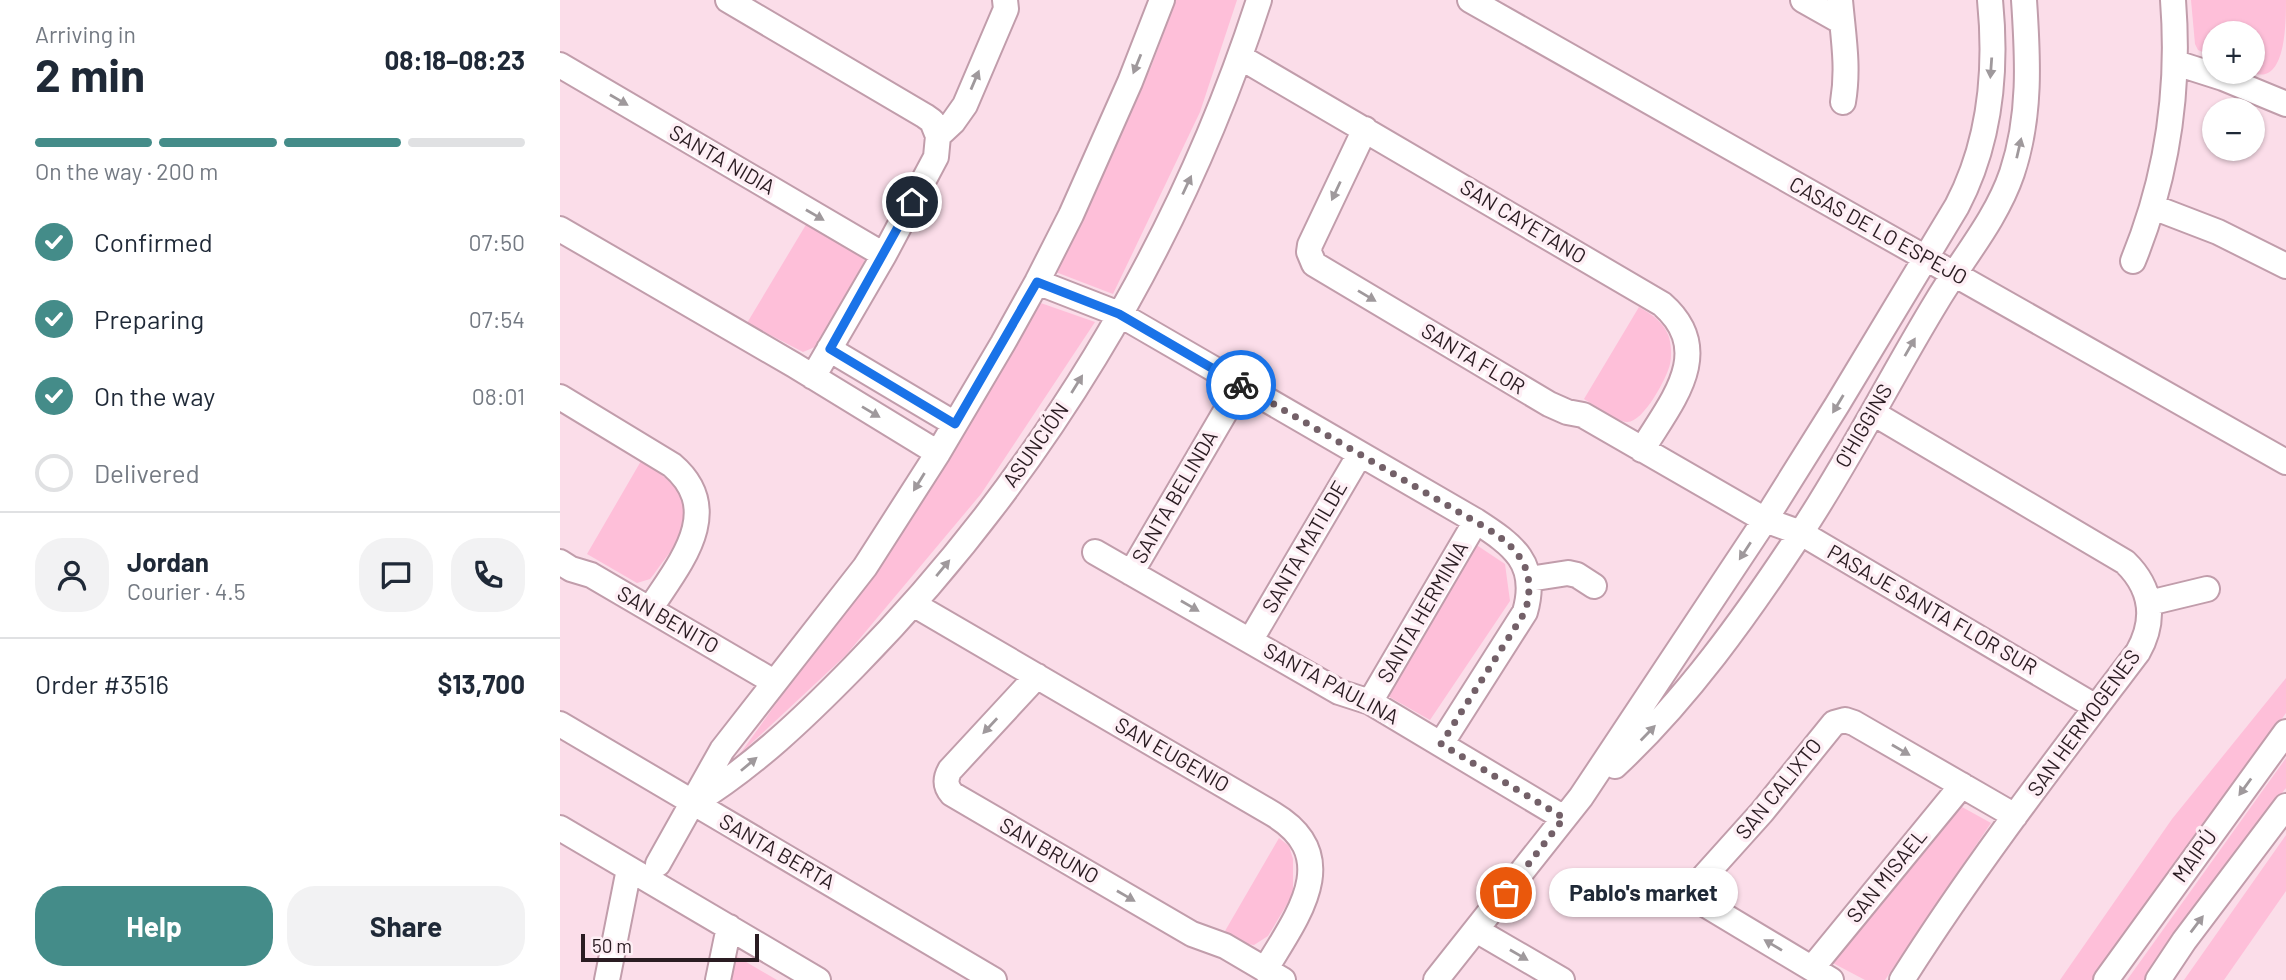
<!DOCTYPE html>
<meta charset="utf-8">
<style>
:root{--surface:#fff;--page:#f2f2f3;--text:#1f2937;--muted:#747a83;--line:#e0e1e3;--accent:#448c89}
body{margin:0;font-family:Barlow,sans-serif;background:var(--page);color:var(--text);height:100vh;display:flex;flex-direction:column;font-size:26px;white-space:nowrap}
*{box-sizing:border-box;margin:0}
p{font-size:23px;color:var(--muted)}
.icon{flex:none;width:38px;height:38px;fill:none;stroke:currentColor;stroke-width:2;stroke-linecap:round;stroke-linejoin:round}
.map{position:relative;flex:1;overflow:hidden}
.details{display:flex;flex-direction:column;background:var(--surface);width:560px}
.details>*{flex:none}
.tools{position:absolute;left:1642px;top:21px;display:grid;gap:14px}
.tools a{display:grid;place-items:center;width:63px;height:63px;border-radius:50%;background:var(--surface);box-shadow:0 2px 5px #0004;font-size:35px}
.scale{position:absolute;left:21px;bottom:18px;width:178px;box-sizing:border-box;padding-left:7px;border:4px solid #2a1c22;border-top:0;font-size:19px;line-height:24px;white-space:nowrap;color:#2a1c22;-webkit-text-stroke:5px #feeff5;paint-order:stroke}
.pin{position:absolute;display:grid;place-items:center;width:60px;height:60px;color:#fff;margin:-30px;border:4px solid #fff;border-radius:50%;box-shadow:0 2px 7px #0007}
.courier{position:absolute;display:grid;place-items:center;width:70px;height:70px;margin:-35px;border:5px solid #1a73e8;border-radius:50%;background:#fff;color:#222;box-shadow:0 2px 9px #0007}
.bubble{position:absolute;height:49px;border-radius:24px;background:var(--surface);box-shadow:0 2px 5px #0004;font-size:23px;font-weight:700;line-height:49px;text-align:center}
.summary em{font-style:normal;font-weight:700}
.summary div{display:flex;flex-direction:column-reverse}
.summary{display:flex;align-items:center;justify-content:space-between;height:119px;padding:0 35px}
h1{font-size:46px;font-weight:700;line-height:52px}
.bar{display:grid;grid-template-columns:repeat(4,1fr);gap:10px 7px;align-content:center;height:84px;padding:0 35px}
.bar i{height:9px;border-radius:5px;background:var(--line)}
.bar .selected{background:var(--accent)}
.bar p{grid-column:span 4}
.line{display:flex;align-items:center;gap:18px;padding:0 35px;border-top:2px solid var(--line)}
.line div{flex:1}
.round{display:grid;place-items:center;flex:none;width:74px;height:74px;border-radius:28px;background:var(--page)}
ol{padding:0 35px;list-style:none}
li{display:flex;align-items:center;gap:21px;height:77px}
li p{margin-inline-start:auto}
li .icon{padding:7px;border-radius:50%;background:var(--accent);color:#fff;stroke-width:4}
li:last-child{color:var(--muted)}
li i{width:38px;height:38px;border:4px solid var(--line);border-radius:50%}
.action{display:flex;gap:14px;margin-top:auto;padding:14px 35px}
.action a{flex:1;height:80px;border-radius:28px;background:var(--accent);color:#fff;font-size:28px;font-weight:700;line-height:80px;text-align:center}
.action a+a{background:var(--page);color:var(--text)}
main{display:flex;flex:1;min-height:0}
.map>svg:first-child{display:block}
.green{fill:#febfd9}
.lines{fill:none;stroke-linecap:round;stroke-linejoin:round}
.minor-casing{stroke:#c19dab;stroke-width:28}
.minor{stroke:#fff;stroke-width:24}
.oneway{fill:#9f999c}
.done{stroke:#736068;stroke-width:7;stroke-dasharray:0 12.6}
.route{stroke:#1a73e8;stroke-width:9}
.labels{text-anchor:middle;stroke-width:7;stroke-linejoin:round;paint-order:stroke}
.street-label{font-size:21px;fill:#2a1c22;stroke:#feeff5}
</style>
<main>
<section class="details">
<div class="summary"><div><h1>2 min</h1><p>Arriving in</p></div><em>08:18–08:23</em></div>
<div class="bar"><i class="selected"></i><i class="selected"></i><i class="selected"></i><i></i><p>On the way · 200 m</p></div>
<ol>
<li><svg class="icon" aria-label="check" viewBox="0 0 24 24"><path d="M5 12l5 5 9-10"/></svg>Confirmed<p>07:50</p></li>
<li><svg class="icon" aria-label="check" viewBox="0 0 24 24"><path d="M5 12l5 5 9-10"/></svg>Preparing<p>07:54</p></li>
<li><svg class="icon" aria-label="check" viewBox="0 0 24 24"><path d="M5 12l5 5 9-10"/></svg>On the way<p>08:01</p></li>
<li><i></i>Delivered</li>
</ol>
<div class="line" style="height:126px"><a class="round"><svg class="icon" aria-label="person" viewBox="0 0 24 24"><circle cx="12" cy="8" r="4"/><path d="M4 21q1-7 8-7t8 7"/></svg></a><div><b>Jordan</b><p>Courier · 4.5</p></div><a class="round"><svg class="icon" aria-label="chat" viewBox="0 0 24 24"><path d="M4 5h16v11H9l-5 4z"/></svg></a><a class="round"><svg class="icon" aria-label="phone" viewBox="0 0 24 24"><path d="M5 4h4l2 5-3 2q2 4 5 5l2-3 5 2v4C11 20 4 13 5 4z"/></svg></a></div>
<div class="line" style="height:91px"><div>Order #3516</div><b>$13,700</b></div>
<div class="action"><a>Help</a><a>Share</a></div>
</section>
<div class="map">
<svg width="1726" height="980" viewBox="0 0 1726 980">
<rect width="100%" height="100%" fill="#fbdde9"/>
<path class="green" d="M 616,0 L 677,0 L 640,112 L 553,294 L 493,271 L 591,67 Z
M 1631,0 L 1726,0 C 1726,24 1726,88 1691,72 L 1692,33 L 1654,33 L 1654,57 L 1638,50 L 1635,44 Z
M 250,218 L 304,257 L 304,262 L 255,347 L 243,352 L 187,323 Z
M 475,301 L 535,322 L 421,494 L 286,655 L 180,754 L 372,485 Z
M 1079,307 C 1091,314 1104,322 1109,337 C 1111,345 1112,355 1110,364 C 1107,378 1083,423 1067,422 C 1054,421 1036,406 1024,399 Z
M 81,461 C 107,477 137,498 122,533 C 115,547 103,561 94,574 L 90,579 L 77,583 L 27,554 Z
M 915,544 L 945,564 L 950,601 L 870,720 L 826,695 Z
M 1726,678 L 1726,713 L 1554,948 L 1534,980 L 1500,980 L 1612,819 Z
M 1726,758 L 1726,788 L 1677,849 L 1587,980 L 1567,980 Z
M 1402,807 L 1431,823 L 1325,980 L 1305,980 L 1269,961 Z
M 1726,835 L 1726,891 L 1664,980 L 1624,980 Z
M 719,838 L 729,846 L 733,859 L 733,894 L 708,936 L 694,945 L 687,944 L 665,931 Z
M 176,956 L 217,980 L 172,980 Z"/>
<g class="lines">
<g class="minor-casing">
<path id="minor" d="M 168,0 L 365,116 L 372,121 L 378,136 L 376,157 L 324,255 L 253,377
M 910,0 L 1726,462
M 1243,0 L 1282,22
M 1280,0 C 1283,35 1289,67 1283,102
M 680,57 L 1102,304 C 1157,352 1110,403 1082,450
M 1616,63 L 1663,78 L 1726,104
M 0,65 L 324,255
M 805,129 L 750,245 L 749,252 L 754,264 L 989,404 L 1007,412 L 1023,415 L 1205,520 L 1241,533 L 1536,707
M 378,136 L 393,122 L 405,105 L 446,9 L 445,0
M 1593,207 L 1658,232 L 1726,266
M 0,229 L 234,365 L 378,453
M 1573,261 C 1607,178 1620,89 1613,0
M 477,282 L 559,314 L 916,521 C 953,545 979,563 965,612 L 881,744
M 269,349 L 395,424
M 0,397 L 112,465 C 166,511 119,564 90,609
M 1313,413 L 1565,562 C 1592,588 1596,620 1578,652 C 1497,759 1414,866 1342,980
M 535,552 L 779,692 L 810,702 L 1004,818
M 0,562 L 11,569 L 31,575 L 214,682
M 571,573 L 681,385
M 969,579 L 1008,573 L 1017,575 L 1034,586
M 1589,603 L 1647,589
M 353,604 L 713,814 C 785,857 736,918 705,970
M 690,641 L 800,454
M 477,676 L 390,770 C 385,779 385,786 392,794 L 632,934 L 665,946 L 723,980
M 810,702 L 916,521
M 0,724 L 434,980
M 1055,766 C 1127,699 1186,616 1240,534 C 1290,459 1330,378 1377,301 C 1402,259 1436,220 1452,173 C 1471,116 1468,59 1464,0
M 134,803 C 194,766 245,717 294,667 C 477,481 619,248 699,0
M 0,828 L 258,980
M 98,864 L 162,750 L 305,567 L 378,453 L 443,343 L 477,282 L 511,215 L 570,82 L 602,0
M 916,930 L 1002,980
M 1252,968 L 1402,785
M 47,980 L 69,869
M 158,980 L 169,927
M 876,980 L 1021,797 L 1205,520 L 1277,405 L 1397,206 C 1430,143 1437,70 1430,0
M 1271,980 L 1146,905 L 1141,900 L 1138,892 L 1140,881 L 1202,812 L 1274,723 L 1285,720 L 1294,723 L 1455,816
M 1546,980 L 1726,732
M 1598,980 L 1624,941 L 1726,806"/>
</g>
<use href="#minor" class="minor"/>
</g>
<defs><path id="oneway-solid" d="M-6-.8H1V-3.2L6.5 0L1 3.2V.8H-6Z" transform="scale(1.75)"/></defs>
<g class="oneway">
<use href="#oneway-solid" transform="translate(577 64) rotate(112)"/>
<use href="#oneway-solid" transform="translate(1431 68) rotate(94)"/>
<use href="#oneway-solid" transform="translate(415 80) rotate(-67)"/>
<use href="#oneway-solid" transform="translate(59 100) rotate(30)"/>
<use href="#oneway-solid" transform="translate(1459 148) rotate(-77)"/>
<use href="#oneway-solid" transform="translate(627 185) rotate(-65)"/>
<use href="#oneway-solid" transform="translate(776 191) rotate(115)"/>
<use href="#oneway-solid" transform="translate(255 215) rotate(30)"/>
<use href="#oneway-solid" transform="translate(807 296) rotate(31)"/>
<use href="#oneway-solid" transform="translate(1350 347) rotate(-60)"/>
<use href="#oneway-solid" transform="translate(517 384) rotate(-58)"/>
<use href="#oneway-solid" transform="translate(1278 404) rotate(121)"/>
<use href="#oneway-solid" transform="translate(311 412) rotate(31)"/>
<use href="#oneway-solid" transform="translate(359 482) rotate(122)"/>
<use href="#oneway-solid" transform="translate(1185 551) rotate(123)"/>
<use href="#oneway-solid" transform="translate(383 568) rotate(-50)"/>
<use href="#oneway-solid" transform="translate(630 606) rotate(30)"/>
<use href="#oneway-solid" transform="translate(430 726) rotate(133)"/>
<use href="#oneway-solid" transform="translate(1088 733) rotate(-46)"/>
<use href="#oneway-solid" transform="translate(1341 750) rotate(30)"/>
<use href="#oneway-solid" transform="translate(189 764) rotate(-40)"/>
<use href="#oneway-solid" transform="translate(1685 787) rotate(126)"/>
<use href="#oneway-solid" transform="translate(566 896) rotate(30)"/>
<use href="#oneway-solid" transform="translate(1637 924) rotate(-53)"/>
<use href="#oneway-solid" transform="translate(1213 945) rotate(-149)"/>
<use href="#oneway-solid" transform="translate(959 955) rotate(30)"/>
</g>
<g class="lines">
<path class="done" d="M 681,385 L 928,529 C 961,550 977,572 965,612 L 881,744 L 1004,818 L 946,893"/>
<path class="route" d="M 352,202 L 270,349 L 395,424 L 477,282 L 559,314 L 681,385"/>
</g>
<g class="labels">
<g class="street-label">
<text transform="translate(162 160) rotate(30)" y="7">SANTA NIDIA</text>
<text transform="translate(963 222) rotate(31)" y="7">SAN CAYETANO</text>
<text transform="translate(1318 231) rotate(29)" y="7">CASAS DE LO ESPEJO</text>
<text transform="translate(913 359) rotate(31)" y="7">SANTA FLOR</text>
<text transform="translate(1304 426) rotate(-60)" y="7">O'HIGGINS</text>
<text transform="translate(476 445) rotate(-55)" y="7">ASUNCIÓN</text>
<text transform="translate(615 497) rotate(-60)" y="7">SANTA BELINDA</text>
<text transform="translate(745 547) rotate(-60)" y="7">SANTA MATILDE</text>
<text transform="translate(1372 610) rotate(30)" y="7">PASAJE SANTA FLOR SUR</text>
<text transform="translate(863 612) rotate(-60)" y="7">SANTA HERMINIA</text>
<text transform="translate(108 620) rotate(30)" y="7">SAN BENITO</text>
<text transform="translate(771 684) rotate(28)" y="7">SANTA PAULINA</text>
<text transform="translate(1524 723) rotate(-54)" y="7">SAN HERMOGENES</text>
<text transform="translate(612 755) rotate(30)" y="7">SAN EUGENIO</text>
<text transform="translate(1219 789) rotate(-51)" y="7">SAN CALIXTO</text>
<text transform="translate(489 851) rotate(30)" y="7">SAN BRUNO</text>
<text transform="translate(217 852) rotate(30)" y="7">SANTA BERTA</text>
<text transform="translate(1635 856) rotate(-54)" y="7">MAIPÚ</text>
<text transform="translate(1327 876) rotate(-51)" y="7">SAN MISAEL</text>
</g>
</g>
</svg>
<div class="tools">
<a>+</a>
<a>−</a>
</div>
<div class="scale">50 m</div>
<div class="pin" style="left:946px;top:893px;background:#ea580c"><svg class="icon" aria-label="bag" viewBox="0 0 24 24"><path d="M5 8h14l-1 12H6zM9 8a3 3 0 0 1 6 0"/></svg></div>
<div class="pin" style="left:352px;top:202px;background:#1f2937"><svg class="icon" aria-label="home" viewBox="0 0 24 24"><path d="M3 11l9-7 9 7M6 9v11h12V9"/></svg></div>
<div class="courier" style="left:681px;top:385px"><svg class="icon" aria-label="bike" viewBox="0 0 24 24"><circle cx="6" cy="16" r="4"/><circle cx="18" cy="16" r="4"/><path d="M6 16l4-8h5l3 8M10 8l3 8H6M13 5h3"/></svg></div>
<div class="bubble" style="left:989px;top:868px;width:189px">Pablo's market</div>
</div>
</main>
